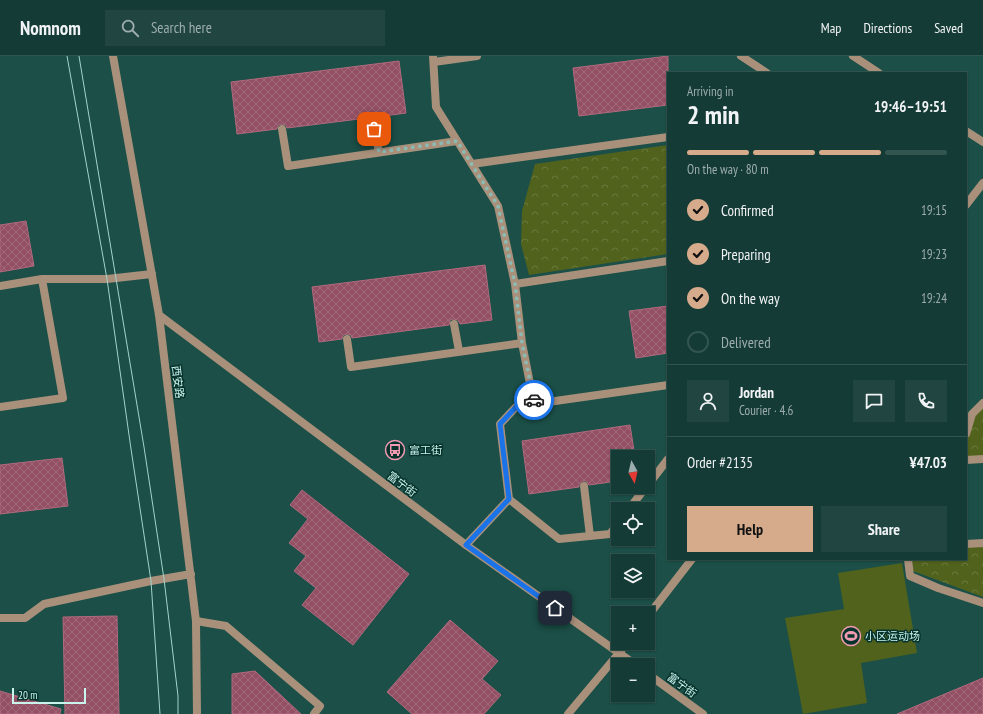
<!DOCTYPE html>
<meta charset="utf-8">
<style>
:root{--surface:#143b35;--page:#214641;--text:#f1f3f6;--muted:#9dadad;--line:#335550;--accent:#d6ab8b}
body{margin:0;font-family:"PT Sans Narrow","Noto Sans SC",sans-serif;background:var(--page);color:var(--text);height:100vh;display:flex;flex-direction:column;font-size:15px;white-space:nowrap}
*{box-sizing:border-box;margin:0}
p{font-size:13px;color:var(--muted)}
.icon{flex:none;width:22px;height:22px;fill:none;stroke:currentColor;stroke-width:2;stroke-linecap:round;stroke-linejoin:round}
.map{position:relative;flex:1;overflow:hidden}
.drawer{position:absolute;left:667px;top:16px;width:300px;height:488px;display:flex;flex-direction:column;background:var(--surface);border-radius:0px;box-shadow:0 1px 3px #0004,0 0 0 1px var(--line)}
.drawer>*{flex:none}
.needle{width:26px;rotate:172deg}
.tools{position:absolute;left:611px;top:394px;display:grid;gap:8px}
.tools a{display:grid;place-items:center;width:44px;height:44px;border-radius:0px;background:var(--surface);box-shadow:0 1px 3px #0004,0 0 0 1px var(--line);font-size:20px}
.scale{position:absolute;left:12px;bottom:10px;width:74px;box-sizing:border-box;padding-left:4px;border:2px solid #c9f5ed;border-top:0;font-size:11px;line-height:14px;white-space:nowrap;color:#c9f5ed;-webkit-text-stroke:3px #07332d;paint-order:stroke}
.pin{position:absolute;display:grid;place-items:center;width:34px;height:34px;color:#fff;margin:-17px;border-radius:8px;box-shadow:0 2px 6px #0006}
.courier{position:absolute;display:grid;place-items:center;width:40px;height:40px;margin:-20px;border:3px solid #1a73e8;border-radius:50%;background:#fff;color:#222;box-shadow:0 1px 5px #0007}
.headline em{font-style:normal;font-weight:600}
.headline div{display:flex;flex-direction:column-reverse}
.headline{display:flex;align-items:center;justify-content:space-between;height:68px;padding:0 20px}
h1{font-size:26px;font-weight:600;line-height:30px}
.bar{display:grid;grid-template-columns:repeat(4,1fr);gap:6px 4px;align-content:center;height:48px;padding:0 20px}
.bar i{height:5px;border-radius:3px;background:var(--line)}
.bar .active{background:var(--accent)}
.bar p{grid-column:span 4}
.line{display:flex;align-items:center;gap:10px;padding:0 20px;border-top:1px solid var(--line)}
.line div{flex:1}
.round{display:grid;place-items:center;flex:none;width:42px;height:42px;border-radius:0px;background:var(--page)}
ol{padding:0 20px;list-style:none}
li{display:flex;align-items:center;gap:12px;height:44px}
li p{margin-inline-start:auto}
li .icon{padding:4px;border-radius:50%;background:var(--accent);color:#111;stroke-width:4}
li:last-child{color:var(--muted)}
li i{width:22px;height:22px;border:2px solid var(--line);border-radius:50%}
.action{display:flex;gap:8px;margin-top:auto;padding:8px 20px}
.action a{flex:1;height:46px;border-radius:0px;background:var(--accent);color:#111;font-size:16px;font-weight:600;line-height:46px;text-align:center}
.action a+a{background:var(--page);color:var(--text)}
header{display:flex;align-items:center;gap:24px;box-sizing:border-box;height:56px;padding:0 20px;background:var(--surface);border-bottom:1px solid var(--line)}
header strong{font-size:19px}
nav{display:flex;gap:22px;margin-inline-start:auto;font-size:14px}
.search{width:280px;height:36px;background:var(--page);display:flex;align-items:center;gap:10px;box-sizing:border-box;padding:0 14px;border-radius:0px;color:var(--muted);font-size:15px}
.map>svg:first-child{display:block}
.park{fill:url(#park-crowns)}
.pitch{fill:#51621c}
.building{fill:url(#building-cross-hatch);stroke:#b16a7e}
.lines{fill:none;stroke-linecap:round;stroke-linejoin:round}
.service{stroke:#a9907b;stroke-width:8}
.minor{stroke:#a9907b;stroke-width:8}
.tertiary{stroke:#a9907b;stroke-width:8}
.tram{stroke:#a5d3cb;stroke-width:1}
.done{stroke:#8cbbb3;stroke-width:4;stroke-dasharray:0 7.2}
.route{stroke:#1a73e8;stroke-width:5}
.labels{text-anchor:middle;stroke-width:3;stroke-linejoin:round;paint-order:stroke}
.street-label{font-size:11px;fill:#c9f5ed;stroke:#07332d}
.poi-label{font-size:11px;fill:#c9f5ed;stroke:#07332d;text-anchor:start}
</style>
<header>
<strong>Nomnom</strong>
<div class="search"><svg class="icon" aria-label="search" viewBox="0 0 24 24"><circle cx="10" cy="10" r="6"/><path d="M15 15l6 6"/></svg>Search here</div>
<nav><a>Map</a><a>Directions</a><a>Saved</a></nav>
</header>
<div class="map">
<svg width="983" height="658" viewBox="0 0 983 658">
<defs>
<pattern id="park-crowns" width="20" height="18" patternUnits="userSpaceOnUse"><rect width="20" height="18" fill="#51621c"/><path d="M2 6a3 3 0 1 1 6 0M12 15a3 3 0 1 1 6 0" fill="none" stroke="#69793d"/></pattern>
<pattern id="building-cross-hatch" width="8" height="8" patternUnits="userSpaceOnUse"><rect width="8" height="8" fill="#934f63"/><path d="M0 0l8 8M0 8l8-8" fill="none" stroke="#a1697a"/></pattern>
</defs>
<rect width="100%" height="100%" fill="#1b4f47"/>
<path class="park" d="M 668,89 L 668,198 L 529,219 L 521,188 L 522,155 L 535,108 Z
M 983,351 L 983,401 L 968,402 C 963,394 968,367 973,360 C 975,356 980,353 983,351 Z
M 983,490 L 983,541 L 913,515 L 912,503 L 966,503 L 966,491 Z"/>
<path class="pitch" d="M 902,507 L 917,597 L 861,607 L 867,647 L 803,658 L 785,562 L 844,553 L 838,517 Z"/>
<path class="building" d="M 668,0 L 668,49 L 579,60 L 573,12 Z
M 399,5 L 406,57 L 377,61 L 376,58 L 371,57 L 368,58 L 367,62 L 287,72 L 286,69 L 282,68 L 278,69 L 277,73 L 237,78 L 231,26 Z
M 26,165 L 34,210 L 0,216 L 0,169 Z
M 485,209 L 492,264 L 460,268 L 458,264 L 453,263 L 450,264 L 449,269 L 352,282 L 351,279 L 347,278 L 343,279 L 342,283 L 319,286 L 312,231 Z
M 668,250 L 668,297 L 636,302 L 629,255 Z
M 630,369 L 635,401 L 618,401 L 618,425 L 589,429 L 586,425 L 583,425 L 579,428 L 579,431 L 529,438 L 522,385 Z
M 62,402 L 68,450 L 0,458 L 0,409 Z
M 302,434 L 409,518 L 353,589 L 302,549 L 316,532 L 294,515 L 306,500 L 289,487 L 308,463 L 290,449 Z
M 117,560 L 119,658 L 65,658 L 63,561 Z
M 450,564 L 498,605 L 482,623 L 501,639 L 484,658 L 412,658 L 387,636 Z
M 255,615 L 301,658 L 232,658 L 232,618 Z
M 983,622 L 983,658 L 897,658 Z
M 0,635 L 61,653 L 60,658 L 0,658 Z"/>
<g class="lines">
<path class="service" d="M 433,0 L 436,51 L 498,150 L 515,228 L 522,287 L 534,348 L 516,351 L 500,368 L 509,443 L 466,489
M 741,0 L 767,17
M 434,6 L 477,0
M 372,62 L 379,96
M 282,73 L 288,110 L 457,85
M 472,108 L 668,81
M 515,228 L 668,205
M 0,230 L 42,223
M 454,268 L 459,295
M 347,283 L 351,311 L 522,287
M 534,348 L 668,329
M 0,351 L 63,342 L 42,223 L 107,223 L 152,218
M 966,378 L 972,358 L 983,347
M 966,404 L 983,403
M 648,429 L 668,403
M 584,430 L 590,480
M 509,443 L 559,483 L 610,478 L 618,467
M 629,453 L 646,431
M 966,488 L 983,487
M 908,503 L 910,520 L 938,532 L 983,547
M 196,565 L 226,570 L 320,650 L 314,658"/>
<path class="minor" d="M 113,0 L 159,259 L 196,565 L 197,658
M 853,0 L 879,17
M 966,75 L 983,86
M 159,259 L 466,489 L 636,609
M 0,562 L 25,562 L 44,548 L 151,525 L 191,518
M 648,618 L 703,658
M 568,658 L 619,597"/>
<path class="tertiary" d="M 966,149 L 983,127
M 648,560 L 692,503
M 619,597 L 627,587"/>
<path class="tram" d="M 67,0 L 107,223 L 131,393 L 151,525 L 160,658
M 79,0 L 144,391 L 164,523 L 178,640 L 178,658"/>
</g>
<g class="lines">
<path class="done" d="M 374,73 L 379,96 L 457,85 L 498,150 L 515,228 L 522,287 L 534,344"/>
<path class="route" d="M 534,344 L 534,348 L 516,351 L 500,368 L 509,443 L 466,489 L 555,552"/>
</g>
<defs>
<g id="bus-ring" transform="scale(1)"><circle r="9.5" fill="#07332d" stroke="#f19ab2" stroke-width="1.5"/><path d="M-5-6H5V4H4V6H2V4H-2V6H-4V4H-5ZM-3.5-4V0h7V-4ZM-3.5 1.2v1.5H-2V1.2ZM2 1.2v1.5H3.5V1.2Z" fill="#f19ab2"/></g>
<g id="stadium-ring" transform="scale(1)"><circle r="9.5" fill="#07332d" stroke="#f19ab2" stroke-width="1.5"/><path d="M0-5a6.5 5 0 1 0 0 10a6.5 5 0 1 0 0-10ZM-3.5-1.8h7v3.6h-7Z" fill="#f19ab2"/></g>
</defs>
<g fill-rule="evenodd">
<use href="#bus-ring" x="395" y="394"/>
<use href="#stadium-ring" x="851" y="580"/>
</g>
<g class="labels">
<g class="street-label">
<text transform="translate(178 326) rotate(83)" y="4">西安路</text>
<text transform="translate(402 428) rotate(37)" y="4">富宁街</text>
<text transform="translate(682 629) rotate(36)" y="4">富宁街</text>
</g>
<g class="poi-label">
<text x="409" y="398">富工街</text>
<text x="865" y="584">小区运动场</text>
</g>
</g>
</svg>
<div class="tools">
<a><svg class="needle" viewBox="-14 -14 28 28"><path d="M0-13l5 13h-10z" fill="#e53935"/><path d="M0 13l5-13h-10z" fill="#9dadad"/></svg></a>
<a><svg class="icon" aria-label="locate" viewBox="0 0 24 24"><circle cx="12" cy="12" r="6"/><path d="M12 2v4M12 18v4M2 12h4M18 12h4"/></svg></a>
<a><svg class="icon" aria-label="layers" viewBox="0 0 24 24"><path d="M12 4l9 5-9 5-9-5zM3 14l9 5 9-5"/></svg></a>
<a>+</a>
<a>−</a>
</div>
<div class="scale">20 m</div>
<div class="pin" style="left:374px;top:73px;background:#ea580c"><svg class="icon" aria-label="bag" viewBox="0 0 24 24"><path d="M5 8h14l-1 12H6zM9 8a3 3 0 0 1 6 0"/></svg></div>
<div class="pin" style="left:555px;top:552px;background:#1f2937"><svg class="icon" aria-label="home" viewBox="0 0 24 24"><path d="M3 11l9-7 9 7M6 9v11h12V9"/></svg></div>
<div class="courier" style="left:534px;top:344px"><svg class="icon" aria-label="car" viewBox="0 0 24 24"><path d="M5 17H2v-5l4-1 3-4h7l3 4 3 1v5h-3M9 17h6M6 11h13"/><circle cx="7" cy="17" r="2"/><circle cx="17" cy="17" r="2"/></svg></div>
<section class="drawer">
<div class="headline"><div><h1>2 min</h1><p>Arriving in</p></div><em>19:46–19:51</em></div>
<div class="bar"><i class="active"></i><i class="active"></i><i class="active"></i><i></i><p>On the way · 80 m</p></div>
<ol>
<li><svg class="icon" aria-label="check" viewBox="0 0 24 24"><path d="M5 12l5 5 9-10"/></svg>Confirmed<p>19:15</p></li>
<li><svg class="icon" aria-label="check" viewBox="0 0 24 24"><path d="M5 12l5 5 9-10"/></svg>Preparing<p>19:23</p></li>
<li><svg class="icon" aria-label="check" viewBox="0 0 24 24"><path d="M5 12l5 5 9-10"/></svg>On the way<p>19:24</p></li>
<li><i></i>Delivered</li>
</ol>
<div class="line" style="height:72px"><a class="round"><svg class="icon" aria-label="person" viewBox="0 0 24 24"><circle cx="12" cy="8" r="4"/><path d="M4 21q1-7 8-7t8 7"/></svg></a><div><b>Jordan</b><p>Courier · 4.6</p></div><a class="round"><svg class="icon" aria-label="chat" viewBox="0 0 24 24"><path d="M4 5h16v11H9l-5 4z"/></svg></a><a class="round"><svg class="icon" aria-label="phone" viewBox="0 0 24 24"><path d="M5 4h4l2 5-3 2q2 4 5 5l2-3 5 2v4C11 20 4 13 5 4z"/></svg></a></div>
<div class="line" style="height:52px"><div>Order #2135</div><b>¥47.03</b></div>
<div class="action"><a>Help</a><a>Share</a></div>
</section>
</div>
